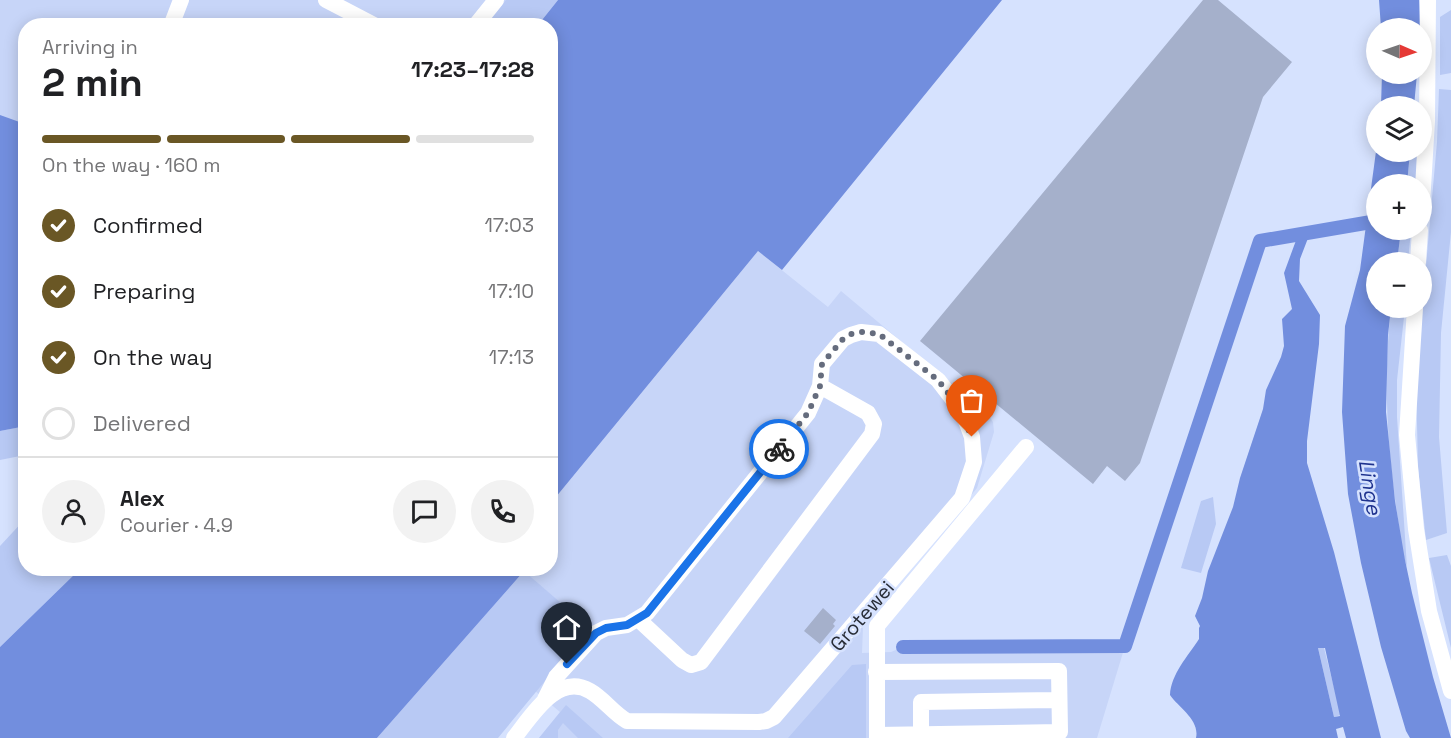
<!DOCTYPE html>
<meta charset="utf-8">
<style>
:root{--surface:#fff;--page:#f2f2f2;--text:#202124;--muted:#757577;--line:#e0e0e0;--accent:#6a5725}
body{margin:0;font-family:"Space Grotesk",sans-serif;background:var(--page);color:var(--text);height:100vh;display:flex;flex-direction:column;font-size:22px;white-space:nowrap}
*{box-sizing:border-box;margin:0}
p{font-size:20px;color:var(--muted)}
.icon{flex:none;width:33px;height:33px;fill:none;stroke:currentColor;stroke-width:2;stroke-linecap:round;stroke-linejoin:round}
.map{position:relative;flex:1;overflow:hidden}
.side{position:absolute;left:18px;top:18px;width:540px;height:558px;display:flex;flex-direction:column;background:var(--surface);border-radius:24px;box-shadow:0 3px 15px #0003}
.side>*{flex:none}
.needle{width:39px;rotate:92deg}
.controls{position:absolute;left:1366px;top:18px;display:grid;gap:12px}
.controls a{display:grid;place-items:center;width:66px;height:66px;border-radius:50%;background:var(--surface);box-shadow:0 3px 15px #0003;font-size:30px}
.pin{position:absolute;display:grid;place-items:center;width:51px;height:51px;color:#fff;margin:-62px -26px;border-radius:50% 50% 50% 0;rotate:-45deg;box-shadow:0 0 6px #0007}
.pin .icon{rotate:45deg}
.courier{position:absolute;display:grid;place-items:center;width:60px;height:60px;margin:-30px;border:4px solid #1a73e8;border-radius:50%;background:#fff;color:#222;box-shadow:0 2px 8px #0007}
.headline em{font-style:normal;font-weight:800}
.headline div{display:flex;flex-direction:column-reverse}
.headline{display:flex;align-items:center;justify-content:space-between;height:102px;padding:0 24px}
h1{font-size:39px;font-weight:800;line-height:45px}
.bar{display:grid;grid-template-columns:repeat(4,1fr);gap:9px 6px;align-content:center;height:72px;padding:0 24px}
.bar i{height:8px;border-radius:4px;background:var(--line)}
.bar .on{background:var(--accent)}
.bar p{grid-column:span 4}
.line{display:flex;align-items:center;gap:15px;padding:0 24px;border-top:2px solid var(--line)}
.line div{flex:1}
.round{display:grid;place-items:center;flex:none;width:63px;height:63px;border-radius:32px;background:var(--page)}
ol{padding:0 24px;list-style:none}
li{display:flex;align-items:center;gap:18px;height:66px}
li p{margin-inline-start:auto}
li .icon{padding:6px;border-radius:50%;background:var(--accent);color:#fff;stroke-width:4}
li:last-child{color:var(--muted)}
li i{width:33px;height:33px;border:3px solid var(--line);border-radius:50%}
.map>svg:first-child{display:block}
.built{fill:#c7d5f8}
.green{fill:#b8c9f4}
.water{fill:#728ede;fill-rule:evenodd}
.lines{fill:none;stroke-linecap:round;stroke-linejoin:round}
.canal{stroke:#728ede;stroke-width:14}
.building{fill:#a5b0cb}
.minor{stroke:#fff;stroke-width:16}
.done{stroke:#656c7d;stroke-width:6;stroke-dasharray:0 10.8}
.route{stroke:#1a73e8;stroke-width:8}
.labels{text-anchor:middle;stroke-width:5;stroke-linejoin:round;paint-order:stroke}
.street-label{font-size:20px;fill:#282d37;stroke:#d6e2fe}
.water-label{font-size:21px;font-style:italic;fill:#1e328e;stroke:#d6e2fe}
</style>
<div class="map">
<svg width="1451" height="738" viewBox="0 0 1451 738">
<rect width="100%" height="100%" fill="#d6e2fe"/>
<path class="built" d="M 0,0 L 537,0 L 518,26 L 26,26 L 25,133 L 0,125 Z
M 758,251 L 828,307 L 841,291 L 988,414 L 993,422 L 994,432 L 977,488 L 863,627 L 862,653 L 891,652 L 903,647 L 1125,646 L 1097,738 L 539,738 L 560,712 L 535,691 L 573,647 L 559,636 L 575,615 L 521,569 L 550,568 L 551,503 Z"/>
<path class="green" d="M 506,0 L 558,0 L 538,25 L 486,26 Z
M 1451,10 L 1451,73 L 1440,75 L 1440,17 Z
M 1439,89 L 1451,90 L 1451,232 L 1441,333 L 1439,437 L 1447,533 L 1426,540 L 1418,468 L 1416,378 L 1437,142 Z
M 1410,152 L 1417,152 L 1416,184 L 1407,184 Z
M 1401,230 L 1411,230 L 1408,262 L 1397,262 Z
M 1391,308 L 1405,308 L 1397,380 L 1397,417 L 1407,567 C 1401,550 1400,531 1397,513 C 1387,445 1383,376 1391,308 Z
M 25,426 L 25,458 L 20,456 L 0,460 L 0,431 Z
M 1213,497 L 1216,524 L 1201,573 L 1181,568 L 1201,501 Z
M 25,519 L 26,568 L 80,569 L 0,647 L 0,546 Z
M 1447,555 L 1451,566 L 1451,648 L 1429,558 Z
M 524,571 L 575,615 L 559,636 L 573,647 L 498,738 L 377,738 Z
M 1318,648 L 1324,648 L 1341,715 L 1334,717 Z
M 866,664 L 866,738 L 788,738 L 852,665 Z
M 566,705 L 603,738 L 578,738 L 563,723 L 558,730 L 558,738 L 539,738 Z"/>
<path class="water" d="M 558,0 L 1002,0 L 782,270 L 758,251 L 551,503 L 550,26 L 538,25 Z
M 1379,0 L 1419,0 L 1420,28 L 1381,28 Z
M 1382,74 L 1417,74 L 1414,106 L 1381,106 Z
M 0,115 L 25,124 L 26,426 L 0,431 Z
M 1377,144 L 1377,152 L 1410,152 L 1407,184 L 1377,184 L 1377,230 L 1401,230 L 1397,262 L 1377,262 L 1377,308 L 1391,308 L 1388,335 L 1386,412 L 1395,501 L 1405,560 L 1412,593 L 1433,677 L 1451,738 L 1410,738 L 1406,731 L 1381,647 L 1361,563 L 1348,494 L 1342,412 L 1345,326 L 1360,270 Z
M 1310,233 L 1300,259 L 1299,281 L 1320,315 L 1319,344 L 1307,441 L 1307,463 L 1334,552 L 1381,738 L 1346,738 L 1343,727 L 1336,729 L 1338,738 L 1196,738 C 1200,720 1179,708 1170,695 C 1171,674 1188,656 1199,639 L 1199,628 L 1200,626 L 1195,616 L 1202,598 L 1208,571 L 1233,507 L 1240,478 L 1263,409 L 1266,390 L 1281,357 L 1284,346 L 1282,319 L 1292,309 L 1284,273 L 1298,235 ZM 1318,648 L 1325,648 L 1340,716 L 1334,717 Z
M 521,568 L 524,571 L 377,738 L 0,738 L 0,647 L 80,569 Z"/>
<g class="lines">
<path class="canal" d="M 903,647 L 1125,646 L 1260,241 L 1377,221"/>
</g>
<path class="building" d="M 1203,0 L 1218,0 L 1292,62 L 1263,97 L 1140,463 L 1125,481 L 1107,466 L 1093,484 L 920,341 Z
M 823,608 L 836,620 L 833,624 L 835,626 L 820,644 L 804,631 Z"/>
<g class="lines">
<path class="minor" d="M 326,0 L 376,26
M 171,26 L 181,0
M 475,26 L 496,0
M 1422,204 L 1427,121 L 1428,0
M 1418,262 L 1420,230
M 1415,308 L 1407,435 L 1416,529 L 1429,611 L 1451,691
M 638,619 L 682,660 L 691,665 L 701,662 L 872,434 L 874,424 L 868,413 L 820,386
M 876,672 L 1059,671 L 1060,732 L 877,735
M 921,734 L 921,702 L 1059,700
M 514,738 C 531,717 557,672 590,691 C 604,699 613,713 627,721 L 759,722 L 766,721 L 774,717 L 962,498 L 974,462 L 972,437 L 966,421 L 955,402 L 938,380 L 879,334 L 861,332 L 851,335 L 843,339 L 822,364 L 820,386 L 808,413 L 647,613 L 627,625 L 606,628 L 596,633 L 556,677 L 545,699
M 877,738 L 877,626 L 1026,447"/>
</g>
<g class="lines">
<path class="done" d="M 779,449 L 808,413 L 820,386 L 822,364 L 843,339 L 851,334 L 861,332 L 879,334 L 938,380 L 955,402 L 972,437"/>
<path class="route" d="M 567,664 L 596,633 L 606,628 L 627,625 L 647,613 L 779,449"/>
</g>
<g class="labels">
<g class="street-label">
<text transform="translate(862 616) rotate(-49)" y="7">Grotewei</text>
</g>
<g class="water-label">
<text transform="translate(1370 487) rotate(81)" y="7">Linge</text>
</g>
</g>
</svg>
<div class="controls">
<a><svg class="needle" viewBox="-14 -14 28 28"><path d="M0-13l5 13h-10z" fill="#e53935"/><path d="M0 13l5-13h-10z" fill="#757577"/></svg></a>
<a><svg class="icon" aria-label="layers" viewBox="0 0 24 24"><path d="M12 4l9 5-9 5-9-5zM3 14l9 5 9-5"/></svg></a>
<a>+</a>
<a>−</a>
</div>
<div class="pin" style="left:972px;top:437px;background:#ea580c"><svg class="icon" aria-label="bag" viewBox="0 0 24 24"><path d="M5 8h14l-1 12H6zM9 8a3 3 0 0 1 6 0"/></svg></div>
<div class="pin" style="left:567px;top:664px;background:#1f2937"><svg class="icon" aria-label="home" viewBox="0 0 24 24"><path d="M3 11l9-7 9 7M6 9v11h12V9"/></svg></div>
<div class="courier" style="left:779px;top:449px"><svg class="icon" aria-label="bike" viewBox="0 0 24 24"><circle cx="6" cy="16" r="4"/><circle cx="18" cy="16" r="4"/><path d="M6 16l4-8h5l3 8M10 8l3 8H6M13 5h3"/></svg></div>
<section class="side">
<div class="headline"><div><h1>2 min</h1><p>Arriving in</p></div><em>17:23–17:28</em></div>
<div class="bar"><i class="on"></i><i class="on"></i><i class="on"></i><i></i><p>On the way · 160 m</p></div>
<ol>
<li><svg class="icon" aria-label="check" viewBox="0 0 24 24"><path d="M5 12l5 5 9-10"/></svg>Confirmed<p>17:03</p></li>
<li><svg class="icon" aria-label="check" viewBox="0 0 24 24"><path d="M5 12l5 5 9-10"/></svg>Preparing<p>17:10</p></li>
<li><svg class="icon" aria-label="check" viewBox="0 0 24 24"><path d="M5 12l5 5 9-10"/></svg>On the way<p>17:13</p></li>
<li><i></i>Delivered</li>
</ol>
<div class="line" style="height:108px"><a class="round"><svg class="icon" aria-label="person" viewBox="0 0 24 24"><circle cx="12" cy="8" r="4"/><path d="M4 21q1-7 8-7t8 7"/></svg></a><div><b>Alex</b><p>Courier · 4.9</p></div><a class="round"><svg class="icon" aria-label="chat" viewBox="0 0 24 24"><path d="M4 5h16v11H9l-5 4z"/></svg></a><a class="round"><svg class="icon" aria-label="phone" viewBox="0 0 24 24"><path d="M5 4h4l2 5-3 2q2 4 5 5l2-3 5 2v4C11 20 4 13 5 4z"/></svg></a></div>
</section>
</div>
